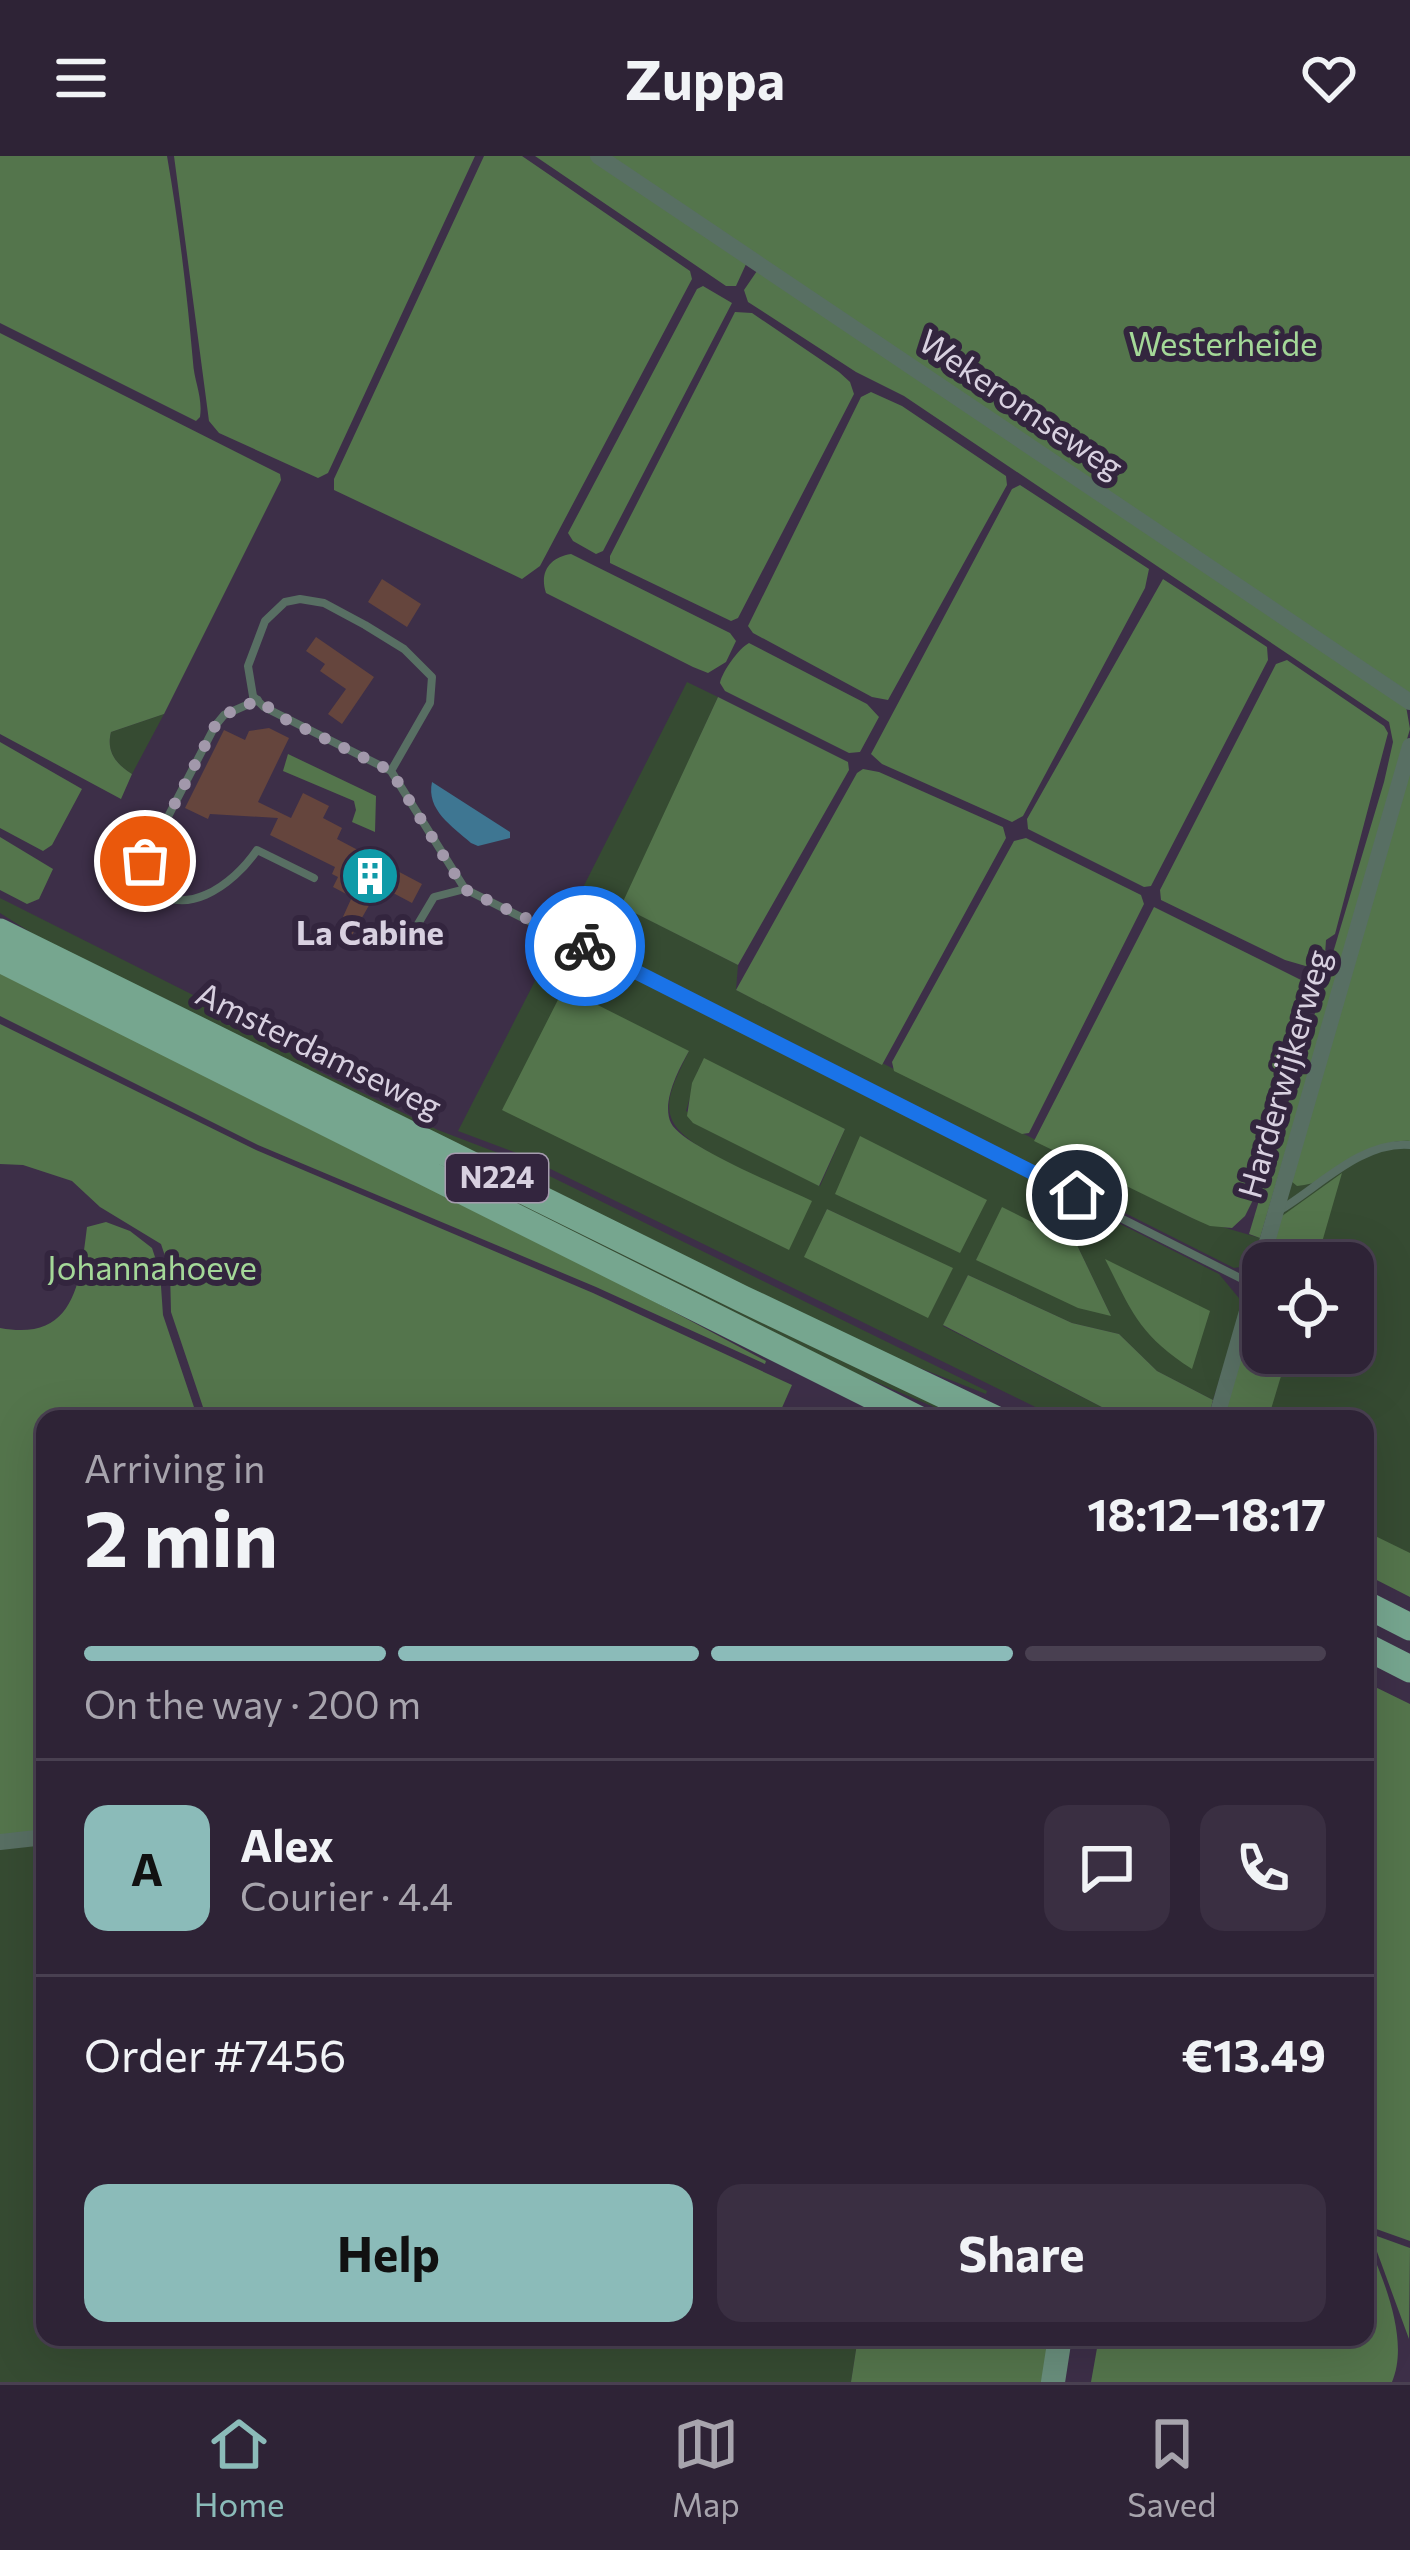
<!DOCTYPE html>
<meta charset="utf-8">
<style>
:root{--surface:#2e2336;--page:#3a2f42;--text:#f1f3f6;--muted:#a7a4ad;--line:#494051;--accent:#8bbbb9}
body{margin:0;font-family:Commissioner,sans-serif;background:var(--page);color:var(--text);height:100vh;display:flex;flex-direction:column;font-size:45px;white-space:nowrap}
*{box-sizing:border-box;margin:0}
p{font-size:39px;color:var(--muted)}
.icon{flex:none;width:66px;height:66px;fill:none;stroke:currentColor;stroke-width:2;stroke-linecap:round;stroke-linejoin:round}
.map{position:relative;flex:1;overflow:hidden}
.sheet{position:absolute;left:36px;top:1254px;width:1338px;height:936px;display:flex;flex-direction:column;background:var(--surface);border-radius:24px;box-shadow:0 12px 48px #0002,0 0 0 3px var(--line)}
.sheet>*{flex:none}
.controls{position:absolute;left:1242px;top:1086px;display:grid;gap:24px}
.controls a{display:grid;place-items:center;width:132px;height:132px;border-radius:24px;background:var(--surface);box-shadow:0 12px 48px #0002,0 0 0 3px var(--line);font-size:60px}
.pin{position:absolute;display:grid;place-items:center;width:102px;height:102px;color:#fff;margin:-51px;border:6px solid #fff;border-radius:50%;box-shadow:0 3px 12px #0007}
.courier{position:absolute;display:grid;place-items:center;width:120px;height:120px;margin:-60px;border:9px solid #1a73e8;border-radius:50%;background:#fff;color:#222;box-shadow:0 3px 15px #0007}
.summary em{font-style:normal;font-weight:700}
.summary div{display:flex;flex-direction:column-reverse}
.summary{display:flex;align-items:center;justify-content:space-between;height:204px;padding:0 48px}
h1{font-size:78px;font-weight:700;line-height:90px}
.bar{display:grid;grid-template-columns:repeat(4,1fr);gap:18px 12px;align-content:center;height:144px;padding:0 48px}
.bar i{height:15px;border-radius:9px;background:var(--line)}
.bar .current{background:var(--accent)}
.bar p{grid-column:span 4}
.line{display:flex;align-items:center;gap:30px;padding:0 48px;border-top:3px solid var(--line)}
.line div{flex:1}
.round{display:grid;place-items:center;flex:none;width:126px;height:126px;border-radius:24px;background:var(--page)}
.primary-button{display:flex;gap:24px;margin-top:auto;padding:24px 48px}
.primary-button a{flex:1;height:138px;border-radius:24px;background:var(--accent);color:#111;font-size:48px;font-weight:700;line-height:138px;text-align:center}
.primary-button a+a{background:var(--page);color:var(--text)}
header{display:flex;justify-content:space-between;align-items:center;height:156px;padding:0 48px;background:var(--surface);font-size:54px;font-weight:700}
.dock{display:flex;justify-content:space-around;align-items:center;height:168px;border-top:3px solid var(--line);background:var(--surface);font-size:33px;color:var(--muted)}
.dock a{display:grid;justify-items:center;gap:6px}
.dock .current{color:var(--accent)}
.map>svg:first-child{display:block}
.green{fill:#364b32;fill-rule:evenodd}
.forest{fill:#54754c}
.water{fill:#3e7692}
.building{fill:#65453d}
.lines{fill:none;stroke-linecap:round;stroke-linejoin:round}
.service{stroke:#586f63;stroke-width:8}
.minor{stroke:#586f63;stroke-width:16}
.secondary{stroke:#698e7c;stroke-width:24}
.primary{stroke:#76a68f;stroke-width:27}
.done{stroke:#a298ab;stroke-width:12;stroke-dasharray:0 21.6}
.route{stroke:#1a73e8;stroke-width:15}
.labels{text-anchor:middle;stroke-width:12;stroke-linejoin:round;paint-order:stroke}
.shield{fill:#33253e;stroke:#a69daf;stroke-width:3}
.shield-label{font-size:30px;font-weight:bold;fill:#d8d0e0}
.park-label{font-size:33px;fill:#a4d898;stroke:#33253e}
.street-label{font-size:33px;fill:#d8d0e0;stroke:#33253e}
.poi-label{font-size:33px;font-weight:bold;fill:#d8d0e0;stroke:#33253e}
</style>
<header><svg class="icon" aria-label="menu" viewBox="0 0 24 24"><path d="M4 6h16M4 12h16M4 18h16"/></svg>Zuppa<svg class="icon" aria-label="heart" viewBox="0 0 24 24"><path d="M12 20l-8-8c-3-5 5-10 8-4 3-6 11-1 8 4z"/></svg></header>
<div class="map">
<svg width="1410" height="2226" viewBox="0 0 1410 2226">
<rect width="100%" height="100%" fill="#3d2f48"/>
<path class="green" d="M 687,526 L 718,541 L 622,750 L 738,809 L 736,834 L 1192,1062 L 1260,1082 L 1254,1109 L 1234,1112 L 562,773 Z
M 164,558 L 132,618 C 116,608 106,596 111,576 Z
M 1410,616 L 1410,1440 L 1365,1418 L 1365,1263 L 1228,1263 L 1263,1197 L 1353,1197 L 1353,1107 L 1268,1107 Z
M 0,742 L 219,852 L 318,915 L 438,974 L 519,1005 L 987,1235 L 986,1238 L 897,1203 L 765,1142 L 52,790 L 0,757 Z
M 557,782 L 1219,1118 L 1243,1147 L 1213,1244 L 1157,1215 L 1119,1178 L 1072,1167 L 968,1119 L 943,1170 L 1125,1263 L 1060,1263 L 522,999 L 458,975 ZM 689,895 C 665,944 654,965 707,995 L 502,953 ZM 698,914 L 845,973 L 820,1030 L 686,955 ZM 1002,1052 L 1077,1089 L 1110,1158 ZM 827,1053 L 952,1112 L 805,1101 Z
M 0,791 L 973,1263 L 962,1263 L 843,1212 Z
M 45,1686 L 45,2181 L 858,2181 L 851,2226 L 0,2226 L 0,1692 Z"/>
<path class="forest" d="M 0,0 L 167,0 C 179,69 187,137 193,206 C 194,225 203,241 200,261 L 196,265 L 0,167 Z
M 174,0 L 475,0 L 328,317 L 318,322 L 219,277 L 209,265 Z
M 484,0 L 522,0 L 690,115 L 692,123 L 540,410 L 522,423 L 334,334 L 334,323 Z
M 535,0 L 590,0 L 747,106 L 736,130 L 726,130 Z
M 605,0 L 1410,0 L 1410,537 Z
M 757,115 L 1406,550 L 1410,573 L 1260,1082 L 1249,1078 L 1384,626 L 1393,586 L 1389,566 L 904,240 L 856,216 L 748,146 L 744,134 Z
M 703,130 L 732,147 L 603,395 L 596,398 L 573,385 L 568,377 L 697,133 Z
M 735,156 L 752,157 L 839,216 L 850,226 L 854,238 L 738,462 L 731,465 L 610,407 L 610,400 Z
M 0,177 L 280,318 L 281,324 L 164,558 L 111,576 C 106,596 116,608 132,618 L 121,643 L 0,578 Z
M 871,236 L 902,250 L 1006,320 L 1007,329 L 888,544 L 872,541 L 753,477 L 748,470 L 861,241 Z
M 1020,329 L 1149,413 L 1145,432 L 1023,660 L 1012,666 L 882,608 L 871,598 L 1012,333 Z
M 571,398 L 730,477 L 736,485 L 726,506 L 708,517 L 693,511 L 546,437 C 539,416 550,401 571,398 Z
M 1163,423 L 1267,491 L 1268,504 L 1151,730 L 1144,731 L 1028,673 L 1027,663 Z
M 749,487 L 867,548 L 879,561 L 860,596 L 849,597 L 725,535 L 720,527 C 722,516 739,492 749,487 Z
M 1287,504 L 1384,570 L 1388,577 L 1335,778 L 1326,784 L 1325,799 L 1309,811 L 1285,804 L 1161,744 L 1160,734 L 1276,508 Z
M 718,541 L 848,606 L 849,614 L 738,809 L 621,750 Z
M 0,586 L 82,633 L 52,689 L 43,695 L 0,672 Z
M 288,598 L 376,640 L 375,676 L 352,666 L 356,654 L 354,645 L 283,615 Z
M 863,613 L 879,616 L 1003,671 L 1006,682 L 882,909 L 736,834 L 857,617 Z
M 1410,613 L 1410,985 C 1365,982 1338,1028 1297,1030 L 1291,1025 Z
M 0,681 L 53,713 L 39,743 L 27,748 L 0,734 Z
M 1026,682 L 1141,739 L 1144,748 L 1029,977 L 1022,978 L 894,915 L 892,906 L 1014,685 Z
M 1154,751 L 1303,825 L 1312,839 L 1254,1042 L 1245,1060 L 1232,1072 L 1210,1070 L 1192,1062 L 1034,985 Z
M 0,814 L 492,1059 L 766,1205 L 765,1208 L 596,1131 L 258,989 L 0,860 Z
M 564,832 L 689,895 C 679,913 661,946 671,967 C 682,990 785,1032 812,1045 L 789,1094 L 502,954 Z
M 0,868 L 256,994 L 593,1137 L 792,1229 L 777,1263 L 207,1263 L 171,1156 L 170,1115 L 161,1088 L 100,1051 L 72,1025 L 23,1009 L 0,1008 Z
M 704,902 L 845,973 L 819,1030 L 693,967 L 687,960 L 692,927 Z
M 860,980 L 987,1044 L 960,1097 L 835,1038 Z
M 1342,1017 L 1316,1107 L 1268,1107 L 1282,1060 Z
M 1002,1051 L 1077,1089 L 1111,1160 L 1078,1152 L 976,1104 Z
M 827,1053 L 953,1112 L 928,1162 L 804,1101 Z
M 106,1066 L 130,1075 L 152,1092 L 160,1116 L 163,1159 L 198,1263 L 45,1263 L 45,1676 L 0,1681 L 0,1172 C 74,1186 80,1128 87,1071 Z
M 1105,1103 L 1210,1155 L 1192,1213 C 1139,1179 1132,1156 1105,1103 Z
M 968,1119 L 1072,1167 L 1119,1178 L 1157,1215 L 1213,1244 L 1208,1263 L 1125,1263 L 943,1169 Z
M 1263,1123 L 1263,1197 L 1288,1197 L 1268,1263 L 1223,1263 Z
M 1365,1375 L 1410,1397 L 1410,1441 L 1365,1418 Z
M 1365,1526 L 1410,1548 L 1410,2085 L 1365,2069 Z
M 1374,2079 L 1410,2092 L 1409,2183 L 1372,2082 Z
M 1365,2081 C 1383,2121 1410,2184 1392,2226 L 1091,2226 L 1099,2181 L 1365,2181 Z
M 858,2181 L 1052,2181 L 1044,2226 L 851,2226 Z"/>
<path class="water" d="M 432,626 L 510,676 L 510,682 L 478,690 L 471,687 C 452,670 426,654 432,626 Z"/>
<path class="building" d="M 382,423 L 421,448 L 407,471 L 368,446 Z
M 316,481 L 374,521 L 342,568 L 328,558 L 346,533 L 320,515 L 325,508 L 306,495 Z
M 269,572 L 289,582 L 258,646 L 291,662 L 303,637 L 329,650 L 323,662 L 342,672 L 337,683 L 422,728 L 412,747 L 380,730 L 351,781 L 337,774 L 352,741 L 333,731 L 338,721 L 332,718 L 335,711 L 270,679 L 278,662 L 210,658 L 208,663 L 185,652 L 224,574 L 245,584 L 249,575 Z"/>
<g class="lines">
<path class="service" d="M 258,544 L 224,559 L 215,570 L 145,705 L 144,725 C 181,769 234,728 257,694 L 314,722
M 391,615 L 430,547 L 432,521 L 404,493 L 365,469 L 324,447 L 300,443 L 285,446 L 265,465 L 248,510 L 253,540 L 264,551 L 391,615 L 465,733 L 1254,1129
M 412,778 L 434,741 L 465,733
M 1280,1054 C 1319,1031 1361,985 1410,989"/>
<path class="minor" d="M 598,0 L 1410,546
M 1216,1263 L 1410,590
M 0,1686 L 45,1681"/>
<path class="secondary" d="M 1053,2226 L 1060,2181"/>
<path class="primary" d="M 0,776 L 743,1143 L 995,1263
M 0,803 L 918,1263
M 1365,1448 L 1410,1471
M 1365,1490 L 1410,1513"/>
</g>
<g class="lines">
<path class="done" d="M 145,705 L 215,570 L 224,559 L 258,544 L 283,562 L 391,615 L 464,733 L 585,790"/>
<path class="route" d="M 585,790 L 1077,1039"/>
</g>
<defs>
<g id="building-disc" transform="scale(3)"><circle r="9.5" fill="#0f9aa8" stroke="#33253e"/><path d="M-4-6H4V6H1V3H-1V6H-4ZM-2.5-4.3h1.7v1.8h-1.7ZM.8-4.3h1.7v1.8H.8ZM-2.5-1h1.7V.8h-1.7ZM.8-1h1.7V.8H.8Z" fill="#fff"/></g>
</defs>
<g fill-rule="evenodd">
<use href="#building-disc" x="370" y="720"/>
</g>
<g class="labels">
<rect class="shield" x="446" y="998" width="102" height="48" rx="9"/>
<g class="shield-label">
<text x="497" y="1032">N224</text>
</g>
<g class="park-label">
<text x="1223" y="200">Westerheide</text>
<text x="152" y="1124">Johannahoeve</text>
</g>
<g class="street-label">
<text transform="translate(1021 248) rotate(34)" y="12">Wekeromseweg</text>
<text transform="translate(319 894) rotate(26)" y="12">Amsterdamseweg</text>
<text transform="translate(1284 918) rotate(-74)" y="12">Harderwijkerweg</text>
</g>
<g class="poi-label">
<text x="370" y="789">La Cabine</text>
</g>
</g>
</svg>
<div class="controls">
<a><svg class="icon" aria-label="locate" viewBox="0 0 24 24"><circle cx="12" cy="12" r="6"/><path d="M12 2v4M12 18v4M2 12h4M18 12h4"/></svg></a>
</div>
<div class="pin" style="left:145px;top:705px;background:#ea580c"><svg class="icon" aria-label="bag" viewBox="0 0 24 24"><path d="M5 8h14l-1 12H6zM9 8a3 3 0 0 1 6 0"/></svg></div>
<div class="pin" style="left:1077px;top:1039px;background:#1f2937"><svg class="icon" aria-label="home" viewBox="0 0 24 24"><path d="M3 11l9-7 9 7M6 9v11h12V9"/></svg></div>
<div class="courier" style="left:585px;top:790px"><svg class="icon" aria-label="bike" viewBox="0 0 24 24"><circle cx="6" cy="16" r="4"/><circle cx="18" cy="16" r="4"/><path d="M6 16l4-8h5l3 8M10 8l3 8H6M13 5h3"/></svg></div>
<section class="sheet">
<div class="summary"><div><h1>2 min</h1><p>Arriving in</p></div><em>18:12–18:17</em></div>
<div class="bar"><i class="current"></i><i class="current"></i><i class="current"></i><i></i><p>On the way · 200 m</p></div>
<div class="line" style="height:216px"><b class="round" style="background:var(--accent);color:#111">A</b><div><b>Alex</b><p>Courier · 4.4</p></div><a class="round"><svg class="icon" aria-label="chat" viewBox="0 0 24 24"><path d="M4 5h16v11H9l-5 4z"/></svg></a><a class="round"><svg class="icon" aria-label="phone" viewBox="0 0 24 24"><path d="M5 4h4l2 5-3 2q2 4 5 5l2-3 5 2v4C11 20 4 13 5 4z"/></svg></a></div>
<div class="line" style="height:156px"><div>Order #7456</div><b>€13.49</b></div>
<div class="primary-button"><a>Help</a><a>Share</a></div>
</section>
</div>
<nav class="dock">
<a class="current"><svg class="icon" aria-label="home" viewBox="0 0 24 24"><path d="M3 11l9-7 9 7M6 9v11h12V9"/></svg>Home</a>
<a><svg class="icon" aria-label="map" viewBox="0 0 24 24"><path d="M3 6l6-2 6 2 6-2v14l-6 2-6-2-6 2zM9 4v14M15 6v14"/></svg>Map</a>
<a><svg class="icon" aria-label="saved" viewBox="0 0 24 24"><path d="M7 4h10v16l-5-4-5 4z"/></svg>Saved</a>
</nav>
